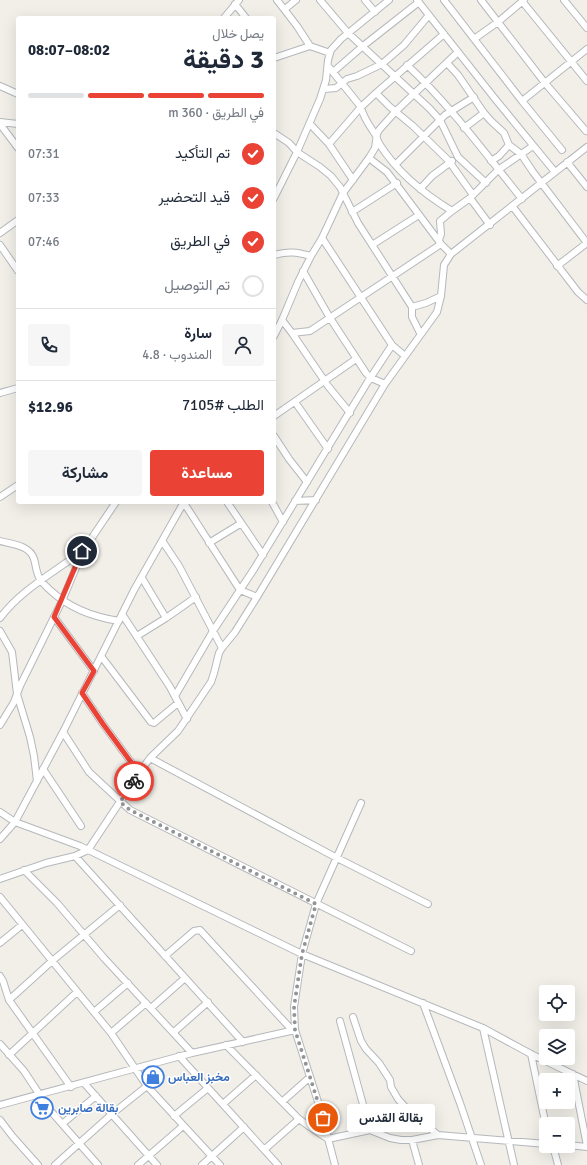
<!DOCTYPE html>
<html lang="ar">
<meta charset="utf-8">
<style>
:root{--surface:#fff;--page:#f6f6f7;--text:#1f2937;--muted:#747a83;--line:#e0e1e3;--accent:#ea4335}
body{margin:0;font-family:Signika,Vazirmatn,sans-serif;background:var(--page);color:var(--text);direction:rtl;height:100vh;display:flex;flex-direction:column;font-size:15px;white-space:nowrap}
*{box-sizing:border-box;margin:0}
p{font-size:13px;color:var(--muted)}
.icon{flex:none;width:22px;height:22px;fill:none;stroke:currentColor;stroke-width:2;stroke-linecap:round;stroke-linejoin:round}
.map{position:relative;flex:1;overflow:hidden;direction:ltr}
.panel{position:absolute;left:16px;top:16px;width:260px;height:488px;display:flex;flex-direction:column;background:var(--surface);border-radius:4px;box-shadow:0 4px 16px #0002;direction:rtl}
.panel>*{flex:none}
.tools{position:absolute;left:539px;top:985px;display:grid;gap:8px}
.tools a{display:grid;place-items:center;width:36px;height:36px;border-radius:4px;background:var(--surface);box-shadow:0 4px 16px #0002;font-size:20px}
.pin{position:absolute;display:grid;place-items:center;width:34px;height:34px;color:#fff;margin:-17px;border:2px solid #fff;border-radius:50%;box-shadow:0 1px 4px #0007}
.courier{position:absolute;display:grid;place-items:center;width:40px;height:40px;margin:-20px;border:3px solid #ea4335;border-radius:50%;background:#fff;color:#222;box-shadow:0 1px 5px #0007}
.bubble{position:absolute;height:28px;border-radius:4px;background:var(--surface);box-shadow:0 4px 16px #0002;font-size:13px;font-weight:700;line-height:28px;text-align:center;direction:rtl}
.headline em{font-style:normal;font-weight:700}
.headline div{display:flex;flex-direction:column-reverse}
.headline{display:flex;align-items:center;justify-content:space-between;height:68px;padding:0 12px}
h1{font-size:26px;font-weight:700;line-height:30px}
.bar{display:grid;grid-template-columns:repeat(4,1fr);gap:6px 4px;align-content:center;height:48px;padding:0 12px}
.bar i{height:5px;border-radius:3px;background:var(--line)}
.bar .selected{background:var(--accent)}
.bar p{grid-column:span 4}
.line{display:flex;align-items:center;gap:10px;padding:0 12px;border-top:1px solid var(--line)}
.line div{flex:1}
.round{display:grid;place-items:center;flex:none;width:42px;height:42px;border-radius:4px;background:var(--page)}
ol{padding:0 12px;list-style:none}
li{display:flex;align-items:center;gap:12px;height:44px}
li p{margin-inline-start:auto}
li .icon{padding:4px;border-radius:50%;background:var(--accent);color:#fff;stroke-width:4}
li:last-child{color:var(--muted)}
li i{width:22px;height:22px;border:2px solid var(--line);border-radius:50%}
.primary-button{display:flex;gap:8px;margin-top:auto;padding:8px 12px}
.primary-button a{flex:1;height:46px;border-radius:4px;background:var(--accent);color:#fff;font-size:16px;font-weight:700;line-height:46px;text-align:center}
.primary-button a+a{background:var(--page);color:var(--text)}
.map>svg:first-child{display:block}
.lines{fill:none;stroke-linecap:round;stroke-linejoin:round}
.minor-casing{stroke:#b5b8bc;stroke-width:8}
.minor{stroke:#fff;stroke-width:6}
.done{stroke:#929495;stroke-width:4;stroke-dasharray:0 7.2}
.route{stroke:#ea4335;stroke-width:5}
.labels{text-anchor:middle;stroke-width:3;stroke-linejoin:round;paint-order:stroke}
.shop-label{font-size:12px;font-weight:bold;fill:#366cbe;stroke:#fff;text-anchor:start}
</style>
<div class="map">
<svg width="587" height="1165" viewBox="0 0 587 1165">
<rect width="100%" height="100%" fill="#f1efe8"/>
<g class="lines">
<g class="minor-casing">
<path id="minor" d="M 277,0 L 297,26 L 310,46 L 330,53
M 320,0 L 348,33 L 429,108 L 440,120 L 458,157 L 486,183
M 365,0 L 375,12
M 417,0 L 496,100 L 555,172
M 444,0 L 522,101 L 562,150
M 481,0 L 545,83 L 586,131
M 564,0 L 587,28
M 522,1 L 587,81
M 235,4 L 246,18
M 285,9 L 296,0
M 224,18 L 239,0
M 474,39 L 498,22 L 524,0
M 274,58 L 310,46
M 447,63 L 458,75 L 484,113 L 491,121 L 504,133 L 509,145 L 521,154 L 533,172 L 587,243
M 407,65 C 450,105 485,153 522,199
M 328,66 L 361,107 C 363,117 369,125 375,134 C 377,138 378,142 380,145 C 398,173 424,194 452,211
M 333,72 L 363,46 L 419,2
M 0,86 L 18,94
M 324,89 L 336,88 L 347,79 L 357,76 L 382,64 L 404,45 L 429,15
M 376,93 L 390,107 L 413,126 L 448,160 L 473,195
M 522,101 L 587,49
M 0,122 L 18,124
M 0,124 L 18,148
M 310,124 L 329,144 L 353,180
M 464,128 L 484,113
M 274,133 L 289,143 L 297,152 L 320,167 L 331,176 L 340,187 L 358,223 L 412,307 L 412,317 L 420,333
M 329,144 L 361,107 L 376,93 L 444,34
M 369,158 L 387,172 L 441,244 L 451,254
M 491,161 L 499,156 L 509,145
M 567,162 L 587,187
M 396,164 L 445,115 L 474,97
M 420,189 L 432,176 L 452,161
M 274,198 L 297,152 L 320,99 L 326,80 L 328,60 L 331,50 L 341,39 L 389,0
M 470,198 L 490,225
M 513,207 L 578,292 L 587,300
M 352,212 L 397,183
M 0,233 L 18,220
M 322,238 L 392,345 L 405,356
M 439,240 L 441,234 L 440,221 L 452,211 L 470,198 L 498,170 L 533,146
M 0,245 L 18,271
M 372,245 L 419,215
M 274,255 C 289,251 296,252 311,256
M 557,266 L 587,243
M 303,271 L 330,318 L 366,373 L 371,378 L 385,384
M 412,307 L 426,303 L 441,296
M 282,320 L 292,333 L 328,386 L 350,413
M 292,333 L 310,331 L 441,244
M 274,336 L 282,320 L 298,282 L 311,256 L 322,238 L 343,193 L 369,158 L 375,148 L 377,134 L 379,130 L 395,112 L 458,52
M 0,393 L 18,388
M 295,402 L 328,449
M 274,416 L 356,359
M 274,436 L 289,459 L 307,482
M 0,497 L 18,485
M 295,501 L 316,500
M 227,502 L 263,555
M 272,502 L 283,522
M 184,503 L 240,590 L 257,597
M 0,541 C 11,544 30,545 34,559 C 36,565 36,573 40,579 C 42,583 47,587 50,590 C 70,609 93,617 119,621
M 163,542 L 179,566 L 222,648
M 209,543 L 240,524
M 142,578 L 166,618
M 122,614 L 170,687 L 187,719
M 54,617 L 94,671
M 0,618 C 21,590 53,573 81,552
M 0,631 L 12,652 L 17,694 L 30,737 L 34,756 L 37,781
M 137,636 L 166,618 L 196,597
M 101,656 L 151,722 L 154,723 L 178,703
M 82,693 L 103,724 L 139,773
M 175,696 L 213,631 L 254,569 L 367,383 L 392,345
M 0,725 L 14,702 L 20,686 L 62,601 L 83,551 L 116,502
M 63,732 L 89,772 L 130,810 L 411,951
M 150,758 L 337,858 L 428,904
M 43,769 L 81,826
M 0,812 L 15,822 L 80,846 L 302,954 L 483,1028 L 531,1054 L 587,1081
M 0,839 L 15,822 L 63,732 L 134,590 L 184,502
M 75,856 L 243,1042
M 24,870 L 57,903 L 104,958 L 192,1053
M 0,879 L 46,863 L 75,856 L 88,850 L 139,773 L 150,758 L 178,731 L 211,682 L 214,673 L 219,653 L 222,648 L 235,632 L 257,597 L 385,384 L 437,312 L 441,296 L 444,265 L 451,254 L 587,147
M 0,897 L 111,1033 L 147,1086 L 220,1165
M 0,943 L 22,925
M 165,956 L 194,931 L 200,930 L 292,1030
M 0,976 L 3,981 L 9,1000 L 71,1087
M 9,1000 L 52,961 L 120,905
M 423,1003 L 460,1103 L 481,1165
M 151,1008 L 185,978
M 94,1012 L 128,983
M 353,1017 L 361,1041 L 366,1049 L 379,1063 L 390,1080 L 391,1087 L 398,1099 L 407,1109 L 438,1135
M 340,1021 L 370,1130
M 483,1028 L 514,1165
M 174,1032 L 208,1002
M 111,1033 L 146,1003
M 0,1044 L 24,1071 L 49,1109 L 98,1165
M 226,1045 L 299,1119 L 310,1127 L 328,1139 L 370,1130 L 390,1138 L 401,1140 L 412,1140 L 438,1135 L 546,1144
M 531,1054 L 546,1126
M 9,1055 L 77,992
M 179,1056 L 278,1165
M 573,1074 L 587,1146
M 84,1083 L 157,1165
M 283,1101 L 310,1077
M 223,1104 L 256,1075
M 0,1105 L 192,1053 L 295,1030
M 174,1116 L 208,1088
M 0,1120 L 13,1137 L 38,1165
M 62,1124 L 96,1096
M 412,1140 L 419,1165
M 568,1145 L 587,1147
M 553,1146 L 558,1165
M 265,1149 L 299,1119
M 55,1165 L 112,1114 L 147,1086
M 138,1165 L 183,1126
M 202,1165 L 244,1127
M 335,1165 L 320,1108 L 295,1030 L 294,1007 L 302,954 L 316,904 L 361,803"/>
</g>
<use href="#minor" class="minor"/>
</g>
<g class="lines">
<path class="done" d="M 134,781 L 120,802 L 130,810 L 316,904 L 302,954 L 294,1007 L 295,1030 L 323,1118"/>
<path class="route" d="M 82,551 L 54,617 L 94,671 L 82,693 L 103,724 L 139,773 L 134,781"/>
</g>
<defs>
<g id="shop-ring" transform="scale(1.15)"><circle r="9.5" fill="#fff" stroke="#3f7fe0" stroke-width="1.5"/><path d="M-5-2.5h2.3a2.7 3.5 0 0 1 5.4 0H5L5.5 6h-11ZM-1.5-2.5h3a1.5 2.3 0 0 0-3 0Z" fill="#3f7fe0"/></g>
<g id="supermarket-ring" transform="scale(1.15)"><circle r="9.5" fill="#fff" stroke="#3f7fe0" stroke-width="1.5"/><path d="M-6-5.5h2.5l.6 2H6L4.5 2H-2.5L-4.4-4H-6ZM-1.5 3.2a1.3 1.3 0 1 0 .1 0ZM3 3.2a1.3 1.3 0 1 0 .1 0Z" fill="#3f7fe0"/></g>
</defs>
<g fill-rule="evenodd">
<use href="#shop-ring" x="153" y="1077"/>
<use href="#supermarket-ring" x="42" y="1108"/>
</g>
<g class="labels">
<g class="shop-label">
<text x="168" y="1081">مخبز العباس</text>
<text x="58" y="1112">بقالة صابرين</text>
</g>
</g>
</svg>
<div class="tools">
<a><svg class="icon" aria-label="locate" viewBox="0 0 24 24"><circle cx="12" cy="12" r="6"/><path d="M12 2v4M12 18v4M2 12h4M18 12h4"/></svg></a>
<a><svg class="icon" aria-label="layers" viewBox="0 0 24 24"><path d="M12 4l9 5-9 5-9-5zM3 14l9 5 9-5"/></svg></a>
<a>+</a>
<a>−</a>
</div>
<div class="pin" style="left:323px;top:1118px;background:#ea580c"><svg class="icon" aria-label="bag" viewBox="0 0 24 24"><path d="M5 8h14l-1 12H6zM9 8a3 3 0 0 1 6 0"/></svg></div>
<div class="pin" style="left:82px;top:551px;background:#1f2937"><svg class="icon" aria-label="home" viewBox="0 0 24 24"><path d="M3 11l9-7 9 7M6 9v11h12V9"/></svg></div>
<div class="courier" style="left:134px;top:781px"><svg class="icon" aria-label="bike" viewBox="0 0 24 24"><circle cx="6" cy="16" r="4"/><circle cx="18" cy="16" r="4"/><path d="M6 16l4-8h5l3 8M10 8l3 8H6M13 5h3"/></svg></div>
<div class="bubble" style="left:347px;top:1104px;width:88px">بقالة القدس</div>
<section class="panel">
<div class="headline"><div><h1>3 دقيقة</h1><p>يصل خلال</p></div><em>08:02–08:07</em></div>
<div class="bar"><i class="selected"></i><i class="selected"></i><i class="selected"></i><i></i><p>في الطريق · 360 m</p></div>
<ol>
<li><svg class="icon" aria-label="check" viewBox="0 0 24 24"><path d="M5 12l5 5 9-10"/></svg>تم التأكيد<p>07:31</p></li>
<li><svg class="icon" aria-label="check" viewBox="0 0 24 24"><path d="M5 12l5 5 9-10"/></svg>قيد التحضير<p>07:33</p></li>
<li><svg class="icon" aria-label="check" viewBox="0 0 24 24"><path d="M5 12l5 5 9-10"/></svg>في الطريق<p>07:46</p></li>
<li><i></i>تم التوصيل</li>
</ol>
<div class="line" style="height:72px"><a class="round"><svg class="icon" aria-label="person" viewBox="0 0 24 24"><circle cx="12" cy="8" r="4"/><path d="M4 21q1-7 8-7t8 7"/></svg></a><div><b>سارة</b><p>المندوب · 4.8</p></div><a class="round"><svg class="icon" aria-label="phone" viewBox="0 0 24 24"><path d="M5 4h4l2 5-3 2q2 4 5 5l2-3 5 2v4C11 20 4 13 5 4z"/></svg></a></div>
<div class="line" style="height:52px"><div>الطلب #7105</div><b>$12.96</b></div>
<div class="primary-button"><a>مساعدة</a><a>مشاركة</a></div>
</section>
</div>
